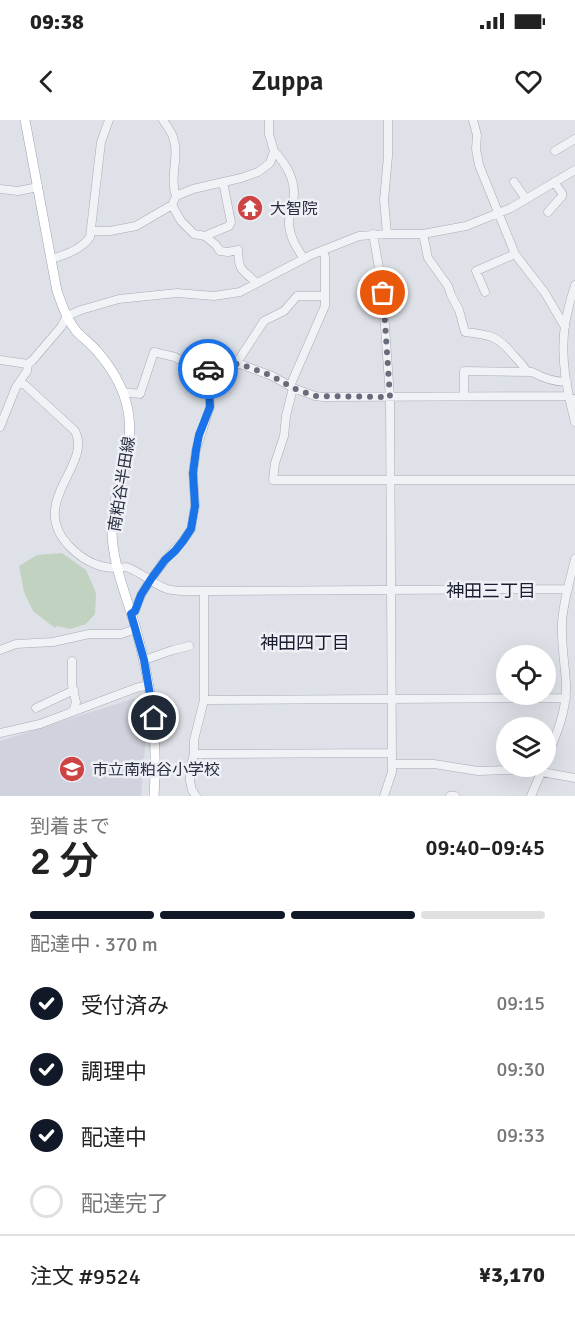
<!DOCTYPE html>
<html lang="ja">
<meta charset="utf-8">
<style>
:root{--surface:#fff;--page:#f2f2f2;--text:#222;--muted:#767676;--line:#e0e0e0;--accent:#111827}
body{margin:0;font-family:Signika,"Noto Sans JP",sans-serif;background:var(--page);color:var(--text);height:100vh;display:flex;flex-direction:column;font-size:22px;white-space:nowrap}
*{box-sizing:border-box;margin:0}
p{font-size:20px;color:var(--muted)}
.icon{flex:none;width:33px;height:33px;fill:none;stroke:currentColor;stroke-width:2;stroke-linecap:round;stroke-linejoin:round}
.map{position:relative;height:676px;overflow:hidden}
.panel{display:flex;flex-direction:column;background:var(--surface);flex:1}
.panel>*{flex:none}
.tools{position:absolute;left:496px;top:525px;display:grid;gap:12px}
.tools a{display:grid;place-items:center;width:60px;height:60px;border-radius:50%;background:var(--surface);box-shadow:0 6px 24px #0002;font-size:30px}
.pin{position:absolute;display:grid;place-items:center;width:51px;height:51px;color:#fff;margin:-26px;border:3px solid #fff;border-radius:50%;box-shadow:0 2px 6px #0007}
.courier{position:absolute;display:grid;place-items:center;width:60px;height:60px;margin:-30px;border:4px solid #1a73e8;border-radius:50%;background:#fff;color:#222;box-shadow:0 2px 8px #0007}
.headline em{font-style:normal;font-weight:600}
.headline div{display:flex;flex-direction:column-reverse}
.headline{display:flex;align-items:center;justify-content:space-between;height:102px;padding:0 30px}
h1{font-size:39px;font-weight:600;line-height:45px}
.bar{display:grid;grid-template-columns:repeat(4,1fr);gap:9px 6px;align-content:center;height:72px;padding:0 30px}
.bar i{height:8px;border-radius:4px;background:var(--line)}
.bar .active{background:var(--accent)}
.bar p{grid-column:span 4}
.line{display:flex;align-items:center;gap:15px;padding:0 30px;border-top:2px solid var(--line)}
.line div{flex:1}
ol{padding:0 30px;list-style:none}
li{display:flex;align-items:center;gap:18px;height:66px}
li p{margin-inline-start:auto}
li .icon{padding:6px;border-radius:50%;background:var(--accent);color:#fff;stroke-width:4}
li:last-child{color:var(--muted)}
li i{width:33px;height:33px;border:3px solid var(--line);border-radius:50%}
.status{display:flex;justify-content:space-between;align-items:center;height:42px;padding:0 30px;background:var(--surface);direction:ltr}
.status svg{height:16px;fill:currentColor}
header{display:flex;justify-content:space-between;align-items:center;height:78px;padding:0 30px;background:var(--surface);font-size:27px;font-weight:600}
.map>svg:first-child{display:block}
.built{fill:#d0d3dd}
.green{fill:#c1d2c0}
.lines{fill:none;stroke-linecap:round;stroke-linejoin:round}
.minor-casing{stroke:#a7abb5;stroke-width:9}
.major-casing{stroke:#9ea3b4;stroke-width:10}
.minor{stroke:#f1f2f6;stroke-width:8}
.major{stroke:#fff;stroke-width:9}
.done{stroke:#686c7a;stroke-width:6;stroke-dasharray:0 10.8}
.route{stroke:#1a73e8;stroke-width:8}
.labels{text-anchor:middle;stroke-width:5;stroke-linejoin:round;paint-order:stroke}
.poi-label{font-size:16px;fill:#282d3f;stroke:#eef0f6;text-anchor:start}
.street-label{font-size:16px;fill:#282d3f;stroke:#eef0f6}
.neighbourhood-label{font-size:18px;fill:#1a1e30;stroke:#eef0f6}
</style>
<div class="status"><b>09:38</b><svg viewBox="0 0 49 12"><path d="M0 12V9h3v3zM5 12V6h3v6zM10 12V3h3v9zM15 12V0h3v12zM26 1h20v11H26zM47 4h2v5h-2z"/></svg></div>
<header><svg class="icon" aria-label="back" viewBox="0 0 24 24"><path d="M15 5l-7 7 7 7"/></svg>Zuppa<svg class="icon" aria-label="heart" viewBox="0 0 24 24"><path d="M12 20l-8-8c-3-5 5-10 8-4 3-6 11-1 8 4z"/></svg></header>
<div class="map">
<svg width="575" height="676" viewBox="0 0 575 676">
<rect width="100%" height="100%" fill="#dee1e8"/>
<path class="built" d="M 143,578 L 147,603 L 141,676 L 0,676 L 0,621 L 132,579 Z"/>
<path class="green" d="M 62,433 L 86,450 L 96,473 L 95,494 L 86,504 L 70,509 L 57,506 L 55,508 L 33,491 L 24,472 L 19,446 L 37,435 Z"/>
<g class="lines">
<g class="minor-casing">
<path id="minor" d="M 473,0 L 477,15 L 476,29 L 479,45 L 515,134 L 545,173 L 565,207
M 274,31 C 287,45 297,63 293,82 C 292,90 288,97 289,105 C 290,118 297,128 304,139
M 555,31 L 575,19
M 223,62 L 231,102 L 229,106 L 205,116 L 216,125 L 220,131 L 228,132 L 238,130 C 239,153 242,148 256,163
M 514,62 L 526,79
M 0,69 L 18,71 L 38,67
M 176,76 L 193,69 L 241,58 L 258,52 L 270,43 L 274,31 L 269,14 L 269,0
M 172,85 L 181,101 L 194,114 L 205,116
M 548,92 L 562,76 L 562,73 L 554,62
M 91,111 L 110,111 L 136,106 L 172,85 L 176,76 C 169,57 180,36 173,17 C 171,11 166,5 163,0
M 373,114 L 382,165 L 390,277 L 392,644 L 392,652 L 384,676
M 387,114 L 384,80 L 388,36 L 388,0
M 423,114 L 428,138 L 448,166 L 451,175 L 459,190 L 465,212 C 492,215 498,216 515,237 C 520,242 524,246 527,252
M 323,130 L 325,137 L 325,186 L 290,266 L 293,268 L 286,296 L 284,316 L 275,343 L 273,360 L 575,360
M 51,139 C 66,135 82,129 90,117 L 101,22 L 109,0
M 575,165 C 571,178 567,192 565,205 C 560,238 567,271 575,302
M 485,172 L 476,151 L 515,134
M 0,240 L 28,244
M 236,244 L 240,244 L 272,256 L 290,266
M 19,263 L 25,265 L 75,311 C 93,345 27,382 69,426 C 77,434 84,440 95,444 C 102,447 110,448 117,448 C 119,448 125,447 126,447 C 140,451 154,465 167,469 C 176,472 194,471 204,471 L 568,469
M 293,268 L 315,276 L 323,277 L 568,276 L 575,280
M 123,272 L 140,274 L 154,232 L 175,237 L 178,239 L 207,243 L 208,245 L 236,244 L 264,201 L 284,191 L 297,176 L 325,176
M 464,276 L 464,251 L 532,252 C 543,258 554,262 567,262
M 0,307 L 16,267 L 27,251 L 28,244 L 32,241 L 61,207 L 67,196 L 81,190 L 119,179 L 177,173 L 214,176 L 240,172 L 311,135 L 359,116 L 387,114 L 423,114 L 466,106 L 511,88 L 575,50
M 131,494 L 135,491 L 141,475 L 151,459 L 165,440 L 183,421 L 191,409 L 195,386 L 193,353 L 196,330 L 210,287 L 208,245
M 0,530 L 16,524 L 53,522 L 89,514 L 121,514 L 136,509
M 144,540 L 173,530 L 189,526
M 72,541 L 72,565 L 76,582 L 73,592
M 204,580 L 566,578
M 36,588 L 74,570
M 0,613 L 40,604 L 136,568 L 149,565
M 194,634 L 391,633
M 546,640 C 556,616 567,591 566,564 C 565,544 561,524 562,503 C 563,482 570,461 575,439
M 392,644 L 434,644 L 478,651 L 543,649
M 542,652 L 575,658
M 196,676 L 192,670 L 190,661 L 190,648 L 194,634 L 194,620 L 204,580 L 204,471
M 450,676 L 455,676
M 531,676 L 543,648"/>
</g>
<g class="major-casing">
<path id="major" d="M 25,0 L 57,171 C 62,185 67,200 77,212 C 83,218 91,224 97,231 C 109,245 121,263 126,282 C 139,329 113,363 112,407 C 111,441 127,477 136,509 C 152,568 158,615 154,676"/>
</g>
<use href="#minor" class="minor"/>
<use href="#major" class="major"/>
</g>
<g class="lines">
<path class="done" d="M 208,249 L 208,245 L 240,244 L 272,256 L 293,268 L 315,276 L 390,277 L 383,173"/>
<path class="route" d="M 154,598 L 144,540 L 131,494 L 135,491 L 141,475 L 151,459 L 165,440 L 175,431 L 183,421 L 191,409 L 195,386 L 193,353 L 196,330 L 199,315 L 210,287 L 208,249"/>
</g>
<defs>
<g id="temple-disc" transform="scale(1.35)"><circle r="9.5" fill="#ce4343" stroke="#eef0f6"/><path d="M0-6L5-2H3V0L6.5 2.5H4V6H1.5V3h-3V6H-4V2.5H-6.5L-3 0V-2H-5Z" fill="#fff"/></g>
<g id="school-disc" transform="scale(1.35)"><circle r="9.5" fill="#ce4343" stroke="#eef0f6"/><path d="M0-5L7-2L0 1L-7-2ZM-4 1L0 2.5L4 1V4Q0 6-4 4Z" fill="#fff"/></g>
</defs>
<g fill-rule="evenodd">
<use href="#temple-disc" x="250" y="88"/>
<use href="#school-disc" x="72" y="649"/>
</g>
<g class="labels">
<g class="poi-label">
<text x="270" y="94">大智院</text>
<text x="92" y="655">市立南粕谷小学校</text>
</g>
<g class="street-label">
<text transform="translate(121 364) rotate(-81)" y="6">南粕谷半田線</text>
</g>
<g class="neighbourhood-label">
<text x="491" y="477">神田三丁目</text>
<text x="305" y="529">神田四丁目</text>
</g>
</g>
</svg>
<div class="tools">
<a><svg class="icon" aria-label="locate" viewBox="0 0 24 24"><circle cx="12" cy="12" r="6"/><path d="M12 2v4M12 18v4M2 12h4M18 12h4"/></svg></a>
<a><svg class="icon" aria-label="layers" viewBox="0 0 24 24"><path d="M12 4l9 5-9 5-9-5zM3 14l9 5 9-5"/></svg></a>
</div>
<div class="pin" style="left:383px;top:173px;background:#ea580c"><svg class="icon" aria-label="bag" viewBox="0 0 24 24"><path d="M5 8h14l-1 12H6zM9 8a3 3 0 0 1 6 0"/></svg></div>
<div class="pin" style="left:154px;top:598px;background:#1f2937"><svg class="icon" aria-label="home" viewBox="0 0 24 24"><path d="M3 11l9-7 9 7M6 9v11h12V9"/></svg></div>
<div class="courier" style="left:208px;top:249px"><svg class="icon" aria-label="car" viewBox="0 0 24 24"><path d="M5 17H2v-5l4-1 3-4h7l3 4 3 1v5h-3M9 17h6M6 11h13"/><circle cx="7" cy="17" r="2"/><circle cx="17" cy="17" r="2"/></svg></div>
</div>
<section class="panel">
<div class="headline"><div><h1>2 分</h1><p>到着まで</p></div><em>09:40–09:45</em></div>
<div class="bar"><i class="active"></i><i class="active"></i><i class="active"></i><i></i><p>配達中 · 370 m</p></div>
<ol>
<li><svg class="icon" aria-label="check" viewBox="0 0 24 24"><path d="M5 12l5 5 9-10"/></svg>受付済み<p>09:15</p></li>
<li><svg class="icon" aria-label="check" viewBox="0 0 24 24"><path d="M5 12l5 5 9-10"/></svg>調理中<p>09:30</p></li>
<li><svg class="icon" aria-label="check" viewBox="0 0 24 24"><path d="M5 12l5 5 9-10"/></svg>配達中<p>09:33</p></li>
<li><i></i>配達完了</li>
</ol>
<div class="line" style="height:78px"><div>注文 #9524</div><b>¥3,170</b></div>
</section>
